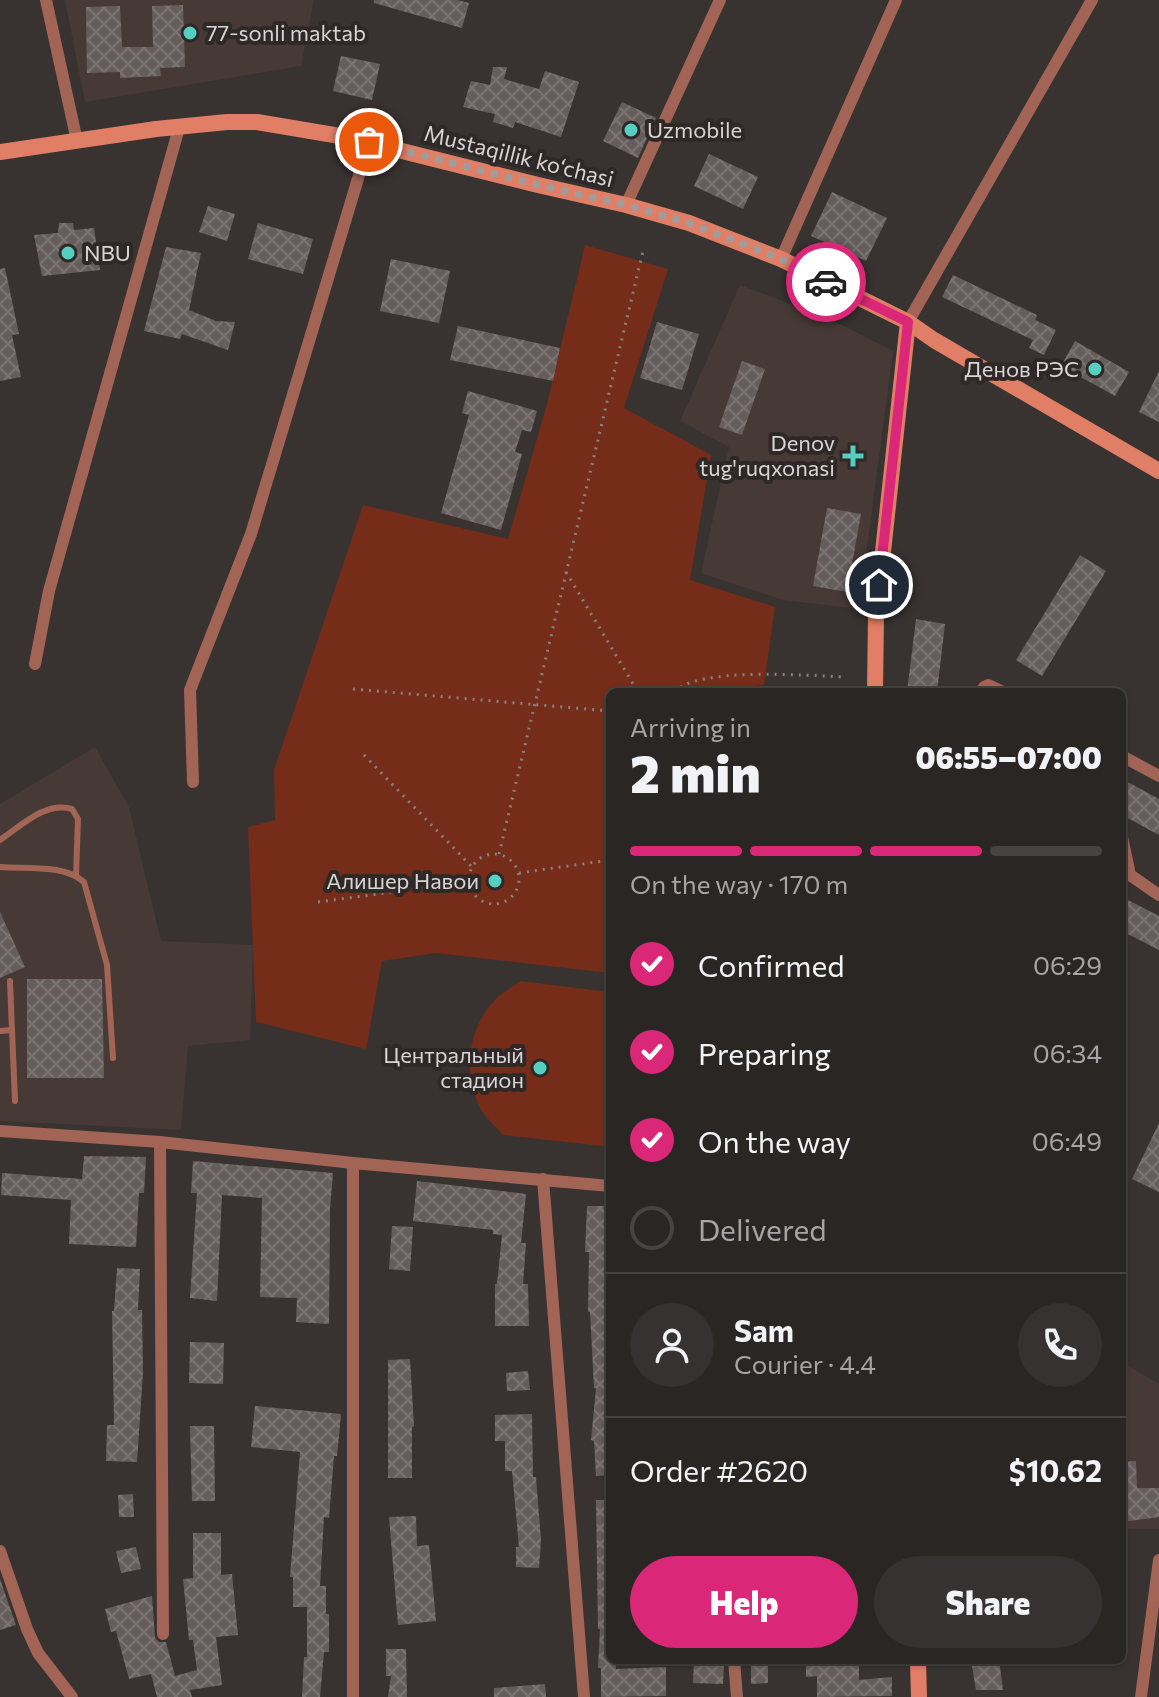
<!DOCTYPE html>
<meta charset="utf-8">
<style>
:root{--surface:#2a2624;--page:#363231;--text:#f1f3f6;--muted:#a5a5a6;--line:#464341;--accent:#db2777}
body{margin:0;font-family:Commissioner,sans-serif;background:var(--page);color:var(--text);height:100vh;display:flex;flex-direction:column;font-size:30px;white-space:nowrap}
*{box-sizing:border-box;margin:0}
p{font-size:26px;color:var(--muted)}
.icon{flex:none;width:44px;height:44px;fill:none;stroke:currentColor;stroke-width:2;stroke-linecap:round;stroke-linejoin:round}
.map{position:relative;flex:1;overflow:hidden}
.drawer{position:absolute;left:606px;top:688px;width:520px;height:976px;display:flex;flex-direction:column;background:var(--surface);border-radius:12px;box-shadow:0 2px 6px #0004,0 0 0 2px var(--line)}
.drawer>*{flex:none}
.pin{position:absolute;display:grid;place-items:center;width:68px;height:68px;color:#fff;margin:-34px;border:4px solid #fff;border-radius:50%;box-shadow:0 2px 8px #0007}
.courier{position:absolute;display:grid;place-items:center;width:80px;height:80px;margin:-40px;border:6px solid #db2777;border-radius:50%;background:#fff;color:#222;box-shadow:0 2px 10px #0007}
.headline em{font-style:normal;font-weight:800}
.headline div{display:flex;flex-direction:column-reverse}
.headline{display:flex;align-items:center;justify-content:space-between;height:136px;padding:0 24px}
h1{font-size:52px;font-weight:800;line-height:60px}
.bar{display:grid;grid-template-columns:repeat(4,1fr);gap:12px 8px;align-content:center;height:96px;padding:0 24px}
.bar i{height:10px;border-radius:6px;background:var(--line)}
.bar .on{background:var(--accent)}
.bar p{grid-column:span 4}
.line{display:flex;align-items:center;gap:20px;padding:0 24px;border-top:2px solid var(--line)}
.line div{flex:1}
.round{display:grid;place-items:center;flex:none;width:84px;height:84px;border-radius:42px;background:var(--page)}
ol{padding:0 24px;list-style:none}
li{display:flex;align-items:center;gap:24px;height:88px}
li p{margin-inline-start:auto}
li .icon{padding:8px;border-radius:50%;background:var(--accent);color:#fff;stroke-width:4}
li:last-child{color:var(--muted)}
li i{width:44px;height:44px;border:4px solid var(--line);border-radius:50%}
.cta{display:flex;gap:16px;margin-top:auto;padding:16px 24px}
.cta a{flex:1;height:92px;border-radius:48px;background:var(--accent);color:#fff;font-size:32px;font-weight:800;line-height:92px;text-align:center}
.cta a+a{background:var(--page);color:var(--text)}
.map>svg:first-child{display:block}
.built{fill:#473a36}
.park{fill:#752c19}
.building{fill:url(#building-cross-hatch)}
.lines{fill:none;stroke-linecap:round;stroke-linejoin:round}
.path{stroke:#878280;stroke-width:3;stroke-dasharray:2 6;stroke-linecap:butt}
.lane{stroke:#a26555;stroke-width:6}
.street{stroke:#a26555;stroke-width:12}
.secondary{stroke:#e07f65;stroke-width:16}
.done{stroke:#a19c9b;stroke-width:8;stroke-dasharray:0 14.4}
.route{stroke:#db2777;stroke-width:10}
.poi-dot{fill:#57cec2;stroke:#2e2826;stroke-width:3}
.labels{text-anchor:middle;stroke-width:8;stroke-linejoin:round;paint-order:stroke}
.poi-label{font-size:22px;fill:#d9d5d4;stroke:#2e2826;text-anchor:end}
.street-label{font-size:22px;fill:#d9d5d4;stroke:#2e2826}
</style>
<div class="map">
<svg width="1159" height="1697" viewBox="0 0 1159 1697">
<defs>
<pattern id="building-cross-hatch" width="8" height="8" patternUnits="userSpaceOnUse" patternTransform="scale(2)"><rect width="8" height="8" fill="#655e5d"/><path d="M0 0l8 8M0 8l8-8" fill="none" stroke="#7a7473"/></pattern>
</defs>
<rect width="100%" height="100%" fill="#383230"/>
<path class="built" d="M 65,0 L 314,0 L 301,66 L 85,102 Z
M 740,285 L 832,320 L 893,351 L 859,609 L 783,600 L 701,573 L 729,447 L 680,421 Z
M 95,747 L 129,807 L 161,941 L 253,945 L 250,1040 L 188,1046 L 181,1130 L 0,1121 L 0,804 Z
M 1122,1362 L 1159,1384 L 1159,1529 L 1122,1529 Z"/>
<path class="park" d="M 585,245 L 668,269 L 624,408 L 711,455 L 690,580 L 775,607 L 764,685 L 730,689 L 729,692 L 610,692 L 610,973 L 436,953 L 382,961 L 366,1049 L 256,1022 L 248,827 L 275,820 L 274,770 L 363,505 L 508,539 L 547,404 Z
M 521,981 L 610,992 L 610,1147 L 503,1135 C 496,1127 487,1119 482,1111 C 462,1076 467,1029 495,1000 C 502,992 513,987 521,981 Z"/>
<path class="building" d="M 374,0 L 457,0 L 469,3 L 462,28 L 374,3 Z
M 183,5 L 185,67 L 160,68 L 161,76 L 120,78 L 120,72 L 87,73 L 86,7 L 120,6 L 122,47 L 153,47 L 152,6 Z
M 341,56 L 380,64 L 372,100 L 333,91 Z
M 493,67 L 507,67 L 504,79 L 539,89 L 545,71 L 579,82 L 561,137 L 515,122 L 513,128 L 493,122 L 495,114 L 463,107 L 471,81 L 490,85 Z
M 622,102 L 656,118 L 638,158 L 603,141 Z
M 709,154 L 758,177 L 743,209 L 694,186 Z
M 832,192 L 887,218 L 866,261 L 811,236 Z
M 208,206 L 235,214 L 227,241 L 199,232 Z
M 59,223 L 73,223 L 74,230 L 94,228 L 100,270 L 42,276 L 34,235 L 58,233 Z
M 258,223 L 313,239 L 303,274 L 248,259 Z
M 166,247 L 201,253 L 189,310 L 216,321 L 235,322 L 228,350 L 182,334 L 180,339 L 144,331 Z
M 391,259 L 450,271 L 439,323 L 380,311 Z
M 5,268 L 19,334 L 12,335 L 21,377 L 0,381 L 0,269 Z
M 953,275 L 1037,315 L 1035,320 L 1056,330 L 1044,355 L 1029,348 L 1033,340 L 942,297 Z
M 657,322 L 699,334 L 682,390 L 640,378 Z
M 458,326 L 560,348 L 553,381 L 450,360 Z
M 1075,341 L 1129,372 L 1115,396 L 1061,366 Z
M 742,361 L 765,369 L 742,435 L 719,427 Z
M 1159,371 L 1159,422 L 1139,412 Z
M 468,391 L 537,411 L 531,432 L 522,430 L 515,452 L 522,454 L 501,530 L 441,513 L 469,415 L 462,413 Z
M 827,508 L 861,514 L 847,592 L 813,586 Z
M 1080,555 L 1106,571 L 1042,676 L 1016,660 Z
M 916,619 L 945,624 L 937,692 L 907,692 Z
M 1122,779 L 1159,799 L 1159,835 L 1122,815 Z
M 1122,897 L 1159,916 L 1159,950 L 1122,931 Z
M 0,912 L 25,967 L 0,978 Z
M 27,979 L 102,979 L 104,1078 L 27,1078 Z
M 1159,1123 L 1159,1192 L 1132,1179 Z
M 84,1156 L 146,1157 L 144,1193 L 139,1193 L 136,1247 L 69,1244 L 71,1200 L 1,1195 L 2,1173 L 82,1179 Z
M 193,1161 L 333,1173 L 330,1209 L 329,1324 L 296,1322 L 297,1298 L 260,1297 L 262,1198 L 222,1195 L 217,1301 L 190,1298 L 197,1193 L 191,1193 Z
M 417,1181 L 526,1194 L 521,1243 L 526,1243 L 523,1284 L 528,1284 L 529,1326 L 495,1326 L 495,1284 L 497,1284 L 502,1235 L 493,1234 L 493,1230 L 413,1221 Z
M 587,1206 L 604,1206 L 604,1230 L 610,1231 L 610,1475 L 596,1476 L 594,1441 L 591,1440 L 596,1388 L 594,1388 L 590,1312 L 588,1312 L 589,1252 L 585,1252 Z
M 392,1226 L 413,1227 L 410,1271 L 389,1269 Z
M 117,1268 L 140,1269 L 138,1310 L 142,1310 L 143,1372 L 137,1462 L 106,1461 L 107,1425 L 114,1425 L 112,1311 L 114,1311 Z
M 190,1342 L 224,1343 L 223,1384 L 189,1383 Z
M 410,1359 L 414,1426 L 412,1427 L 412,1478 L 388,1478 L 388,1360 Z
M 528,1371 L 530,1390 L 507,1391 L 506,1373 Z
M 255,1406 L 341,1414 L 337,1456 L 334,1456 L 329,1518 L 324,1517 L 320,1586 L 326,1586 L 326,1614 L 329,1614 L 329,1652 L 324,1652 L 320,1697 L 302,1697 L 304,1657 L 307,1657 L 307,1607 L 293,1607 L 293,1577 L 290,1577 L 300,1452 L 251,1447 Z
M 532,1414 L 533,1477 L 536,1477 L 541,1540 L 539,1568 L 516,1567 L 516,1547 L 519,1547 L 512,1471 L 505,1471 L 505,1441 L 495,1441 L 495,1415 Z
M 190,1426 L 214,1426 L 215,1501 L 192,1501 Z
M 1136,1461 L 1137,1488 L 1159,1488 L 1159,1517 L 1122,1522 L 1122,1462 Z
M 133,1494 L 134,1517 L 119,1517 L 118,1495 Z
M 596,1500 L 610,1500 L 610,1660 L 616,1660 L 616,1669 L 666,1667 L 666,1696 L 601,1697 L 601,1668 L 598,1668 L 600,1629 L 598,1629 Z
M 416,1516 L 417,1546 L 429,1545 L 436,1621 L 398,1625 L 389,1517 Z
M 193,1533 L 221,1533 L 221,1575 L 232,1574 L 238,1635 L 216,1637 L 222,1685 L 190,1690 L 192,1697 L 157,1697 L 151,1674 L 129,1679 L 116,1631 L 111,1632 L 105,1609 L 152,1596 L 155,1638 L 159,1642 L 166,1642 L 175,1676 L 197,1670 L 193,1640 L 189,1640 L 183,1579 L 193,1578 Z
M 136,1547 L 141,1569 L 121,1573 L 116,1551 Z
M 0,1579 L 16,1625 L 0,1630 Z
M 386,1649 L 406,1649 L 407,1697 L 388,1697 L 391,1676 L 386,1676 Z
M 694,1660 L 724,1662 L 723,1684 L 693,1683 Z
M 751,1660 L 768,1660 L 768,1683 L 751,1684 Z
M 806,1660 L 859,1660 L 859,1680 L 892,1677 L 892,1696 L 817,1697 L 817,1676 L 806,1677 Z
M 971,1660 L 999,1660 L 1003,1690 L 976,1690 Z
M 545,1684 L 546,1697 L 494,1697 L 494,1688 Z"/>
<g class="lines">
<path class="path" d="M 566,572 L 638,692
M 353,689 L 610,711
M 674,692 C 699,666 809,676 846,677
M 364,755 L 472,867
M469 879a25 25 0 1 1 50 0a25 25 0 1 1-50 0Z
M 499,854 L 643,251
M 519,873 L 610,860
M 318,902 L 469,882"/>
<path class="lane" d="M 0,840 C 21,826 45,801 72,809 L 78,819 L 76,875
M 0,867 C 25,869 64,864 84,882 L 107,965 L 113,1058
M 10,981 L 12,1030
M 0,1031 L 12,1030 L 15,1101"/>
<path class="street" d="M 46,0 L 77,141
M 626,205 L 720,0
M 781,259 L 896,0
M 908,322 L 1092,0
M 35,664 L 49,591 L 179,128
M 981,692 L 984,687 L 988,685 L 1003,692
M 1122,756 L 1159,776
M 193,782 L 190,690 L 251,534 L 369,142
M 1122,837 L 1130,875 L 1159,895
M 0,1131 L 160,1142 L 353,1163 L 610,1186
M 160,1142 L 163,1634
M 353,1163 L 353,1697
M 543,1179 L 584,1697
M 0,1551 L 27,1629 L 38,1653 L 72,1697
M 734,1660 L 737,1697
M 1141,1697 L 1159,1560"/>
<path class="secondary" d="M 0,152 L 156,129 L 227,122 L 257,122 L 346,137 L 538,185 L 626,205 L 689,223 L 781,259 L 908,322 L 934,340 L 1159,471
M 875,692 L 876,616 L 908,322
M 918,1660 L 919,1697"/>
</g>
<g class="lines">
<path class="done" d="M 369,142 L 538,185 L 626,205 L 689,223 L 781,259 L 826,282"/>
<path class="route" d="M 826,282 L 908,322 L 879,585"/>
</g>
<g class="poi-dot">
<circle cx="190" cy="33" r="8"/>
<circle cx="631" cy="130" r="8"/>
<circle cx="68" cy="253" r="8"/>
<circle cx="1095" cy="369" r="8"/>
<path d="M849 444h8v8h8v8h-8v8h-8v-8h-8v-8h8z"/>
<circle cx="495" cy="881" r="8"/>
<circle cx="540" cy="1068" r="8"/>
</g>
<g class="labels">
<g class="poi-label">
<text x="206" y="41" text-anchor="start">77-sonli maktab</text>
<text x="647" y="138" text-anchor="start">Uzmobile</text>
<text x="84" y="261" text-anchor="start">NBU</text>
<text x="1079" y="377">Денов РЭС</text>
<text x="835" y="451">Denov<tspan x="835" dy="25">tug'ruqxonasi</tspan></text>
<text x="479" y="889">Алишер Навои</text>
<text x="524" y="1063">Центральный<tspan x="524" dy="25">стадион</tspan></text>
</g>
<g class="street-label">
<text transform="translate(519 156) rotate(14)" y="8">Mustaqillik ko‘chasi</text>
</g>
</g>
</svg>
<div class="pin" style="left:369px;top:142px;background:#ea580c"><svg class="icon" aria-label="bag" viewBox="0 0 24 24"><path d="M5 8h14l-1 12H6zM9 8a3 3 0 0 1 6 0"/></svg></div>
<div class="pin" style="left:879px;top:585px;background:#1f2937"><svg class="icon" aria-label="home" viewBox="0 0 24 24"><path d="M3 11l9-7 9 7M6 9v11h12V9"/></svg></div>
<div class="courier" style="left:826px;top:282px"><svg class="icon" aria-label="car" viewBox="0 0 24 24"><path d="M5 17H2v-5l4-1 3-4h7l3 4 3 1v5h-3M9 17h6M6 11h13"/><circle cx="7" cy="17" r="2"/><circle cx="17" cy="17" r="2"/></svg></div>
<section class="drawer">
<div class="headline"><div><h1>2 min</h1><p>Arriving in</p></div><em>06:55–07:00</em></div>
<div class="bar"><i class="on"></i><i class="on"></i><i class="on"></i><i></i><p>On the way · 170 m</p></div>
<ol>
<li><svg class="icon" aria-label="check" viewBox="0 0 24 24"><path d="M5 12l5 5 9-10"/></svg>Confirmed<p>06:29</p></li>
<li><svg class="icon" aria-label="check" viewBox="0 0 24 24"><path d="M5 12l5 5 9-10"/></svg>Preparing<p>06:34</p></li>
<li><svg class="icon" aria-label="check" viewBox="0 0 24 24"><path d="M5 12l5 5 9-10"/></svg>On the way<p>06:49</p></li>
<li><i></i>Delivered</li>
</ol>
<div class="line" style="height:144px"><a class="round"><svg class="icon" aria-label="person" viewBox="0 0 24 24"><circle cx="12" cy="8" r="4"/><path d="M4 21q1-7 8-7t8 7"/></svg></a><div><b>Sam</b><p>Courier · 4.4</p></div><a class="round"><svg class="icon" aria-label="phone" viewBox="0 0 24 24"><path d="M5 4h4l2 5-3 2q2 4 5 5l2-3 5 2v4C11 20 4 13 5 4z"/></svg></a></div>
<div class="line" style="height:104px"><div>Order #2620</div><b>$10.62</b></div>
<div class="cta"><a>Help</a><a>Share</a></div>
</section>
</div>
